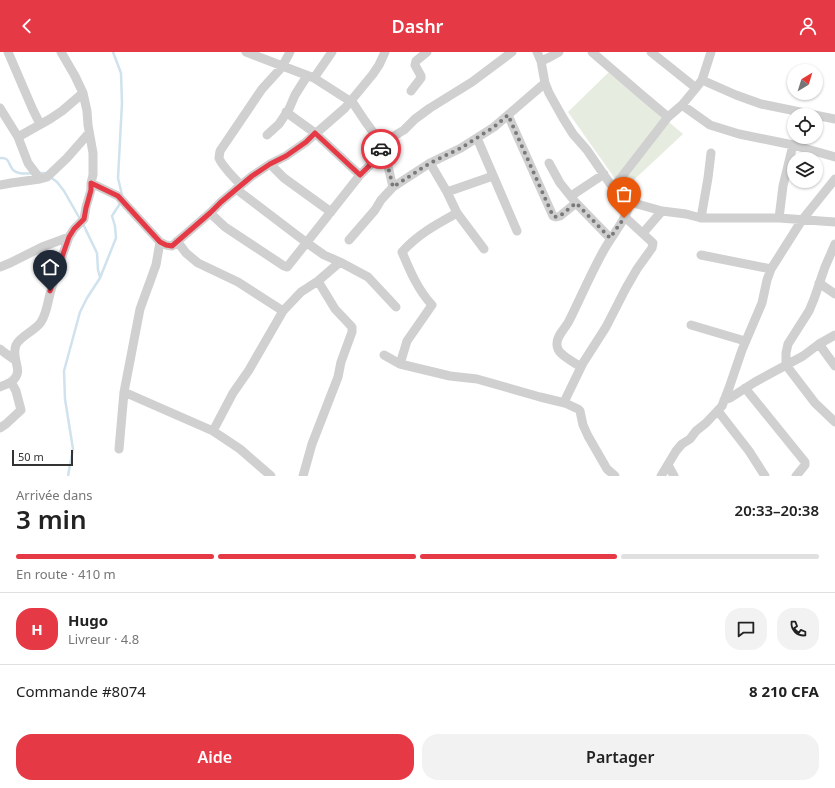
<!DOCTYPE html>
<html lang="fr">
<meta charset="utf-8">
<style>
:root{--surface:#fff;--page:#f2f2f2;--text:#222;--muted:#767676;--line:#e0e0e0;--accent:#e63946}
body{margin:0;font-family:"Noto Sans",sans-serif;background:var(--page);color:var(--text);height:100vh;display:flex;flex-direction:column;font-size:15px;white-space:nowrap}
*{box-sizing:border-box;margin:0}
p{font-size:13px;color:var(--muted)}
.icon{flex:none;width:22px;height:22px;fill:none;stroke:currentColor;stroke-width:2;stroke-linecap:round;stroke-linejoin:round}
.map{position:relative;height:424px;overflow:hidden}
.drawer{display:flex;flex-direction:column;background:var(--surface);flex:1}
.drawer>*{flex:none}
.needle{width:26px;rotate:38deg}
.buttons{position:absolute;left:787px;top:12px;display:grid;gap:8px}
.buttons a{display:grid;place-items:center;width:36px;height:36px;border-radius:50%;background:var(--surface);box-shadow:0 1px 3px #0004;font-size:20px}
.scale{position:absolute;left:12px;bottom:10px;width:61px;box-sizing:border-box;padding-left:4px;border:2px solid #333;border-top:0;font-size:11px;line-height:14px;white-space:nowrap;color:#333;-webkit-text-stroke:3px #fff;paint-order:stroke}
.pin{position:absolute;display:grid;place-items:center;width:34px;height:34px;color:#fff;margin:-41px -17px;border-radius:50% 50% 50% 0;rotate:-45deg;box-shadow:0 0 4px #0007}
.pin .icon{rotate:45deg}
.courier{position:absolute;display:grid;place-items:center;width:40px;height:40px;margin:-20px;border:3px solid #e63946;border-radius:50%;background:#fff;color:#222;box-shadow:0 1px 5px #0007}
.overview em{font-style:normal;font-weight:600}
.overview div{display:flex;flex-direction:column-reverse}
.overview{display:flex;align-items:center;justify-content:space-between;height:68px;padding:0 16px}
h1{font-size:26px;font-weight:600;line-height:30px}
.bar{display:grid;grid-template-columns:repeat(4,1fr);gap:6px 4px;align-content:center;height:48px;padding:0 16px}
.bar i{height:5px;border-radius:3px;background:var(--line)}
.bar .active{background:var(--accent)}
.bar p{grid-column:span 4}
.line{display:flex;align-items:center;gap:10px;padding:0 16px;border-top:1px solid var(--line)}
.line div{flex:1}
.round{display:grid;place-items:center;flex:none;width:42px;height:42px;border-radius:16px;background:var(--page)}
.action{display:flex;gap:8px;margin-top:auto;padding:8px 16px}
.action a{flex:1;height:46px;border-radius:16px;background:var(--accent);color:#fff;font-size:16px;font-weight:600;line-height:46px;text-align:center}
.action a+a{background:var(--page);color:var(--text)}
header{display:flex;justify-content:space-between;align-items:center;height:52px;padding:0 16px;background:var(--accent);color:#fff;font-size:18px;font-weight:600}
.map>svg:first-child{display:block}
.green{fill:#e6ecdf}
.lines{fill:none;stroke-linecap:round;stroke-linejoin:round}
.stream{stroke:#cfe2ee;stroke-width:2.5}
.street{stroke:#d0d0d0;stroke-width:9}
.done{stroke:#7a7a7a;stroke-width:4;stroke-dasharray:0 7.2}
.route{stroke:#e63946;stroke-width:5}
</style>
<header><svg class="icon" aria-label="back" viewBox="0 0 24 24"><path d="M15 5l-7 7 7 7"/></svg>Dashr<svg class="icon" aria-label="person" viewBox="0 0 24 24"><circle cx="12" cy="8" r="4"/><path d="M4 21q1-7 8-7t8 7"/></svg></header>
<div class="map">
<svg width="835" height="424" viewBox="0 0 835 424">
<rect width="100%" height="100%" fill="#fff"/>
<path class="green" d="M 609,20 L 683,82 L 623,138 L 568,60 Z"/>
<g class="lines">
<path class="stream" d="M 113,0 L 121,21 L 122,51 L 118,126 L 122,143
M 0,106 C 10,105 8,112 13,118 C 18,122 26,122 32,121
M 39,121 L 45,121 L 57,130 L 64,139 L 80,167
M 83,172 L 97,201 L 98,218 L 100,225
M 68,424 L 73,397 L 65,347 L 64,319 L 80,260 L 87,246 L 100,226 L 116,186 L 115,174 L 112,164 L 121,150"/>
<path class="street" d="M 8,0 L 33,58 L 40,72
M 246,0 L 314,26 L 353,51 L 365,69 L 383,94 L 393,135 L 381,148 L 375,158 L 349,188
M 537,0 L 541,9 L 545,31 L 549,41 L 563,66 L 573,82 L 587,98 L 613,136 L 630,150 L 662,159 L 686,162 L 701,166 L 779,166 L 835,170
M 592,0 L 643,44 L 668,65
M 651,0 L 696,36
M 541,9 L 548,6 L 559,0
M 314,26 L 332,0
M 702,28 L 736,43 L 761,52 L 835,67
M 411,39 L 421,26 L 421,24 L 415,13 L 416,9 L 427,0
M 682,53 L 710,73 L 739,82 L 793,93 L 835,105
M 0,56 L 18,85 L 50,67 L 62,59 L 83,41
M 286,60 L 315,81 L 360,123
M 508,63 L 553,164 L 556,165 L 560,164 L 576,151
M 267,83 L 279,72 L 289,57 L 295,43 L 307,24
M 18,85 L 28,111 L 40,127
M 477,86 L 517,179
M 430,111 L 447,140 L 457,161 L 484,197
M 549,111 L 560,131 L 576,151 L 610,186
M 270,112 L 284,126 L 331,160
M 91,131 L 118,144 L 160,190 L 166,193 L 172,194 L 210,161 L 221,150 L 252,124 L 270,112 L 286,104 L 306,90 L 345,56 L 373,22 L 379,13 L 385,0
M 0,133 L 11,131 L 40,127 L 47,125 L 67,106 L 89,81
M 241,133 C 235,127 222,114 219,106 C 219,105 220,100 220,99 L 262,37 L 282,15 L 290,0
M 393,135 L 430,111 L 461,96 L 494,75 L 545,31
M 613,136 L 668,65 L 682,53 L 696,36 L 702,28 L 711,0
M 236,137 L 307,191 L 324,203 L 340,210 L 368,225 L 396,255
M 447,140 L 493,124
M 571,144 L 604,122
M 210,161 L 225,175 L 284,214 L 287,215 L 288,214 L 360,123 L 373,110 L 383,94 L 394,84 L 404,78 L 415,67 L 430,56 L 472,30 L 512,0
M 701,166 L 708,126 L 711,101
M 779,166 L 783,134 L 793,93
M 643,181 L 662,159
M 177,189 L 186,201 L 198,211 L 238,230 L 283,259
M 835,192 L 825,215 L 814,247 L 809,259 L 788,292 L 786,301 L 786,313 L 815,351 L 835,370
M 701,203 L 771,217
M 0,215 L 10,211 L 42,195 L 69,185
M 819,231 L 835,242
M 691,273 L 745,289
M 819,292 L 835,314
M 0,297 L 5,301 L 15,308
M 384,303 L 400,312 L 450,324 L 477,327 L 540,345 L 565,351 L 566,346 L 583,311 L 606,275 L 626,236 L 637,217 L 652,196 L 653,191 L 627,167 L 624,166
M 400,312 L 407,289 L 432,253 C 418,238 410,219 402,200 C 418,182 437,172 457,161
M 581,315 C 576,312 562,303 559,299 C 558,298 557,294 557,293 C 556,284 565,277 569,269 C 581,245 591,221 604,198 C 612,183 627,167 630,150
M 0,335 C 4,333 8,332 11,330 C 26,319 10,308 16,293 C 20,284 35,279 41,270 C 47,261 48,248 51,238 C 56,220 63,202 69,185 L 74,177 L 84,167 L 86,155 L 91,138 L 91,131 L 93,123 L 93,101 L 88,73 L 87,59 L 83,41 L 75,24 L 61,0
M 745,336 L 805,410 L 805,413 L 796,424
M 124,340 L 213,379 L 240,397 L 271,424
M 724,348 L 730,346 L 755,330 L 803,304 L 819,292 L 835,283
M 565,351 L 578,357 L 580,359 L 583,373 L 588,384 L 607,417 L 615,424
M 718,359 L 749,399 L 765,424
M 0,376 L 6,372 L 21,358 L 16,339 L 11,330
M 213,379 L 233,341 L 249,318 L 283,259 L 301,240 L 318,229 L 340,210
M 119,397 L 124,340 L 140,257 L 156,213 L 160,190
M 668,413 L 674,424
M 303,424 L 312,392 L 338,325 L 341,310 L 352,280 L 352,275 L 335,257 L 318,229
M 661,424 L 676,399 L 682,392 L 690,387 L 696,379 L 706,371 L 722,354 L 729,336 L 742,298 L 762,251 L 767,228 L 771,217 L 802,168 L 835,127"/>
</g>
<g class="lines">
<path class="done" d="M 381,97 L 383,94 L 393,135 L 430,111 L 461,96 L 494,75 L 508,63 L 553,164 L 556,165 L 560,164 L 576,151 L 610,186 L 624,166"/>
<path class="route" d="M 50,239 L 69,185 L 74,177 L 84,167 L 86,156 L 91,138 L 91,131 L 118,144 L 160,190 L 166,193 L 172,194 L 210,161 L 221,150 L 252,124 L 270,112 L 286,104 L 306,90 L 315,81 L 360,123 L 373,110 L 381,97"/>
</g>
</svg>
<div class="buttons">
<a><svg class="needle" viewBox="-14 -14 28 28"><path d="M0-13l5 13h-10z" fill="#e53935"/><path d="M0 13l5-13h-10z" fill="#767676"/></svg></a>
<a><svg class="icon" aria-label="locate" viewBox="0 0 24 24"><circle cx="12" cy="12" r="6"/><path d="M12 2v4M12 18v4M2 12h4M18 12h4"/></svg></a>
<a><svg class="icon" aria-label="layers" viewBox="0 0 24 24"><path d="M12 4l9 5-9 5-9-5zM3 14l9 5 9-5"/></svg></a>
</div>
<div class="scale">50 m</div>
<div class="pin" style="left:624px;top:166px;background:#ea580c"><svg class="icon" aria-label="bag" viewBox="0 0 24 24"><path d="M5 8h14l-1 12H6zM9 8a3 3 0 0 1 6 0"/></svg></div>
<div class="pin" style="left:50px;top:239px;background:#1f2937"><svg class="icon" aria-label="home" viewBox="0 0 24 24"><path d="M3 11l9-7 9 7M6 9v11h12V9"/></svg></div>
<div class="courier" style="left:381px;top:97px"><svg class="icon" aria-label="car" viewBox="0 0 24 24"><path d="M5 17H2v-5l4-1 3-4h7l3 4 3 1v5h-3M9 17h6M6 11h13"/><circle cx="7" cy="17" r="2"/><circle cx="17" cy="17" r="2"/></svg></div>
</div>
<section class="drawer">
<div class="overview"><div><h1>3 min</h1><p>Arrivée dans</p></div><em>20:33–20:38</em></div>
<div class="bar"><i class="active"></i><i class="active"></i><i class="active"></i><i></i><p>En route · 410 m</p></div>
<div class="line" style="height:72px"><b class="round" style="background:var(--accent);color:#fff">H</b><div><b>Hugo</b><p>Livreur · 4.8</p></div><a class="round"><svg class="icon" aria-label="chat" viewBox="0 0 24 24"><path d="M4 5h16v11H9l-5 4z"/></svg></a><a class="round"><svg class="icon" aria-label="phone" viewBox="0 0 24 24"><path d="M5 4h4l2 5-3 2q2 4 5 5l2-3 5 2v4C11 20 4 13 5 4z"/></svg></a></div>
<div class="line" style="height:52px"><div>Commande #8074</div><b>8 210 CFA</b></div>
<div class="action"><a>Aide</a><a>Partager</a></div>
</section>
